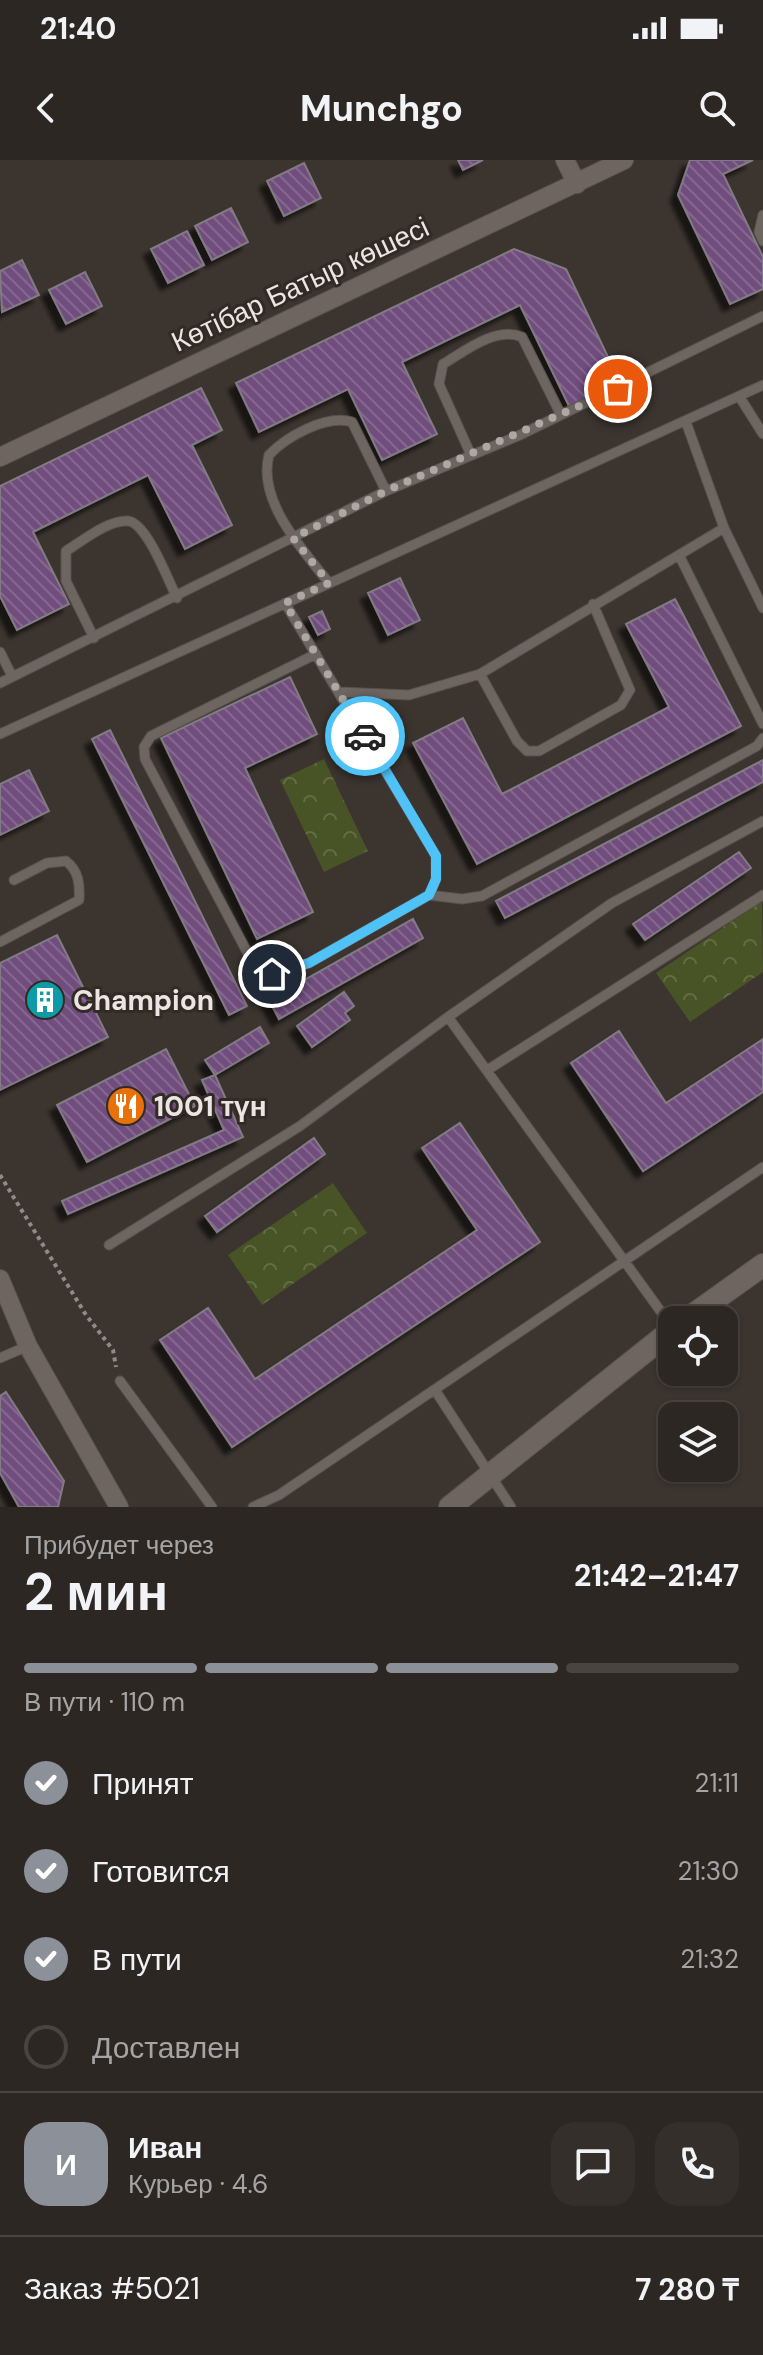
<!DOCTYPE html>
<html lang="ru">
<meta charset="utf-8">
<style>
:root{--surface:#2c2723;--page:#342f2b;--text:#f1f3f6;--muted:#a6a5a6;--line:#484441;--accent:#8c9099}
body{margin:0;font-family:"DM Sans",sans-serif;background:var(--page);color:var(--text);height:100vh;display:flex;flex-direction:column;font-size:30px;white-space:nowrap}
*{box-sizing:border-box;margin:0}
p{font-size:26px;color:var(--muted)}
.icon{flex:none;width:44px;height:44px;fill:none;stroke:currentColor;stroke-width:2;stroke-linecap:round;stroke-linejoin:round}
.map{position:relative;height:1347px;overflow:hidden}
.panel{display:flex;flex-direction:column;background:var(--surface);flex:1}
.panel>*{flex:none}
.controls{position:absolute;left:658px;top:1146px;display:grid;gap:16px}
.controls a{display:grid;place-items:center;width:80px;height:80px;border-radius:16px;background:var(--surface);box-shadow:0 2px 6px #0004,0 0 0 2px var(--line);font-size:40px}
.pin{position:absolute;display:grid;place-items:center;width:68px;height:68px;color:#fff;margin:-34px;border:4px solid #fff;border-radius:50%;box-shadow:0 2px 8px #0007}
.courier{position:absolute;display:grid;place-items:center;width:80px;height:80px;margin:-40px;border:6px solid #4fc3f7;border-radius:50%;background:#fff;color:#222;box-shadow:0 2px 10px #0007}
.head em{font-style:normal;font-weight:700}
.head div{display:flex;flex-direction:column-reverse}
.head{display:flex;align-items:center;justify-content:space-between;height:136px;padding:0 24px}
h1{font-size:52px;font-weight:700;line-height:60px}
.bar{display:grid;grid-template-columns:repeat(4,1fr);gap:12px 8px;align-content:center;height:96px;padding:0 24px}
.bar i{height:10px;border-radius:6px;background:var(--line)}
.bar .on{background:var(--accent)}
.bar p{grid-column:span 4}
.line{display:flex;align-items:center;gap:20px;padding:0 24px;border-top:2px solid var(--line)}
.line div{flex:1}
.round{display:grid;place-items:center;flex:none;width:84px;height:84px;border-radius:24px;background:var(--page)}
ol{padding:0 24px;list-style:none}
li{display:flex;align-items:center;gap:24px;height:88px}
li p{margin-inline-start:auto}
li .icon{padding:8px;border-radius:50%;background:var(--accent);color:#fff;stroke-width:4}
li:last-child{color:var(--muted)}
li i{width:44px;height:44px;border:4px solid var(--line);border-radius:50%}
.status{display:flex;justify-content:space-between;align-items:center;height:56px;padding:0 40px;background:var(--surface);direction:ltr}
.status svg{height:22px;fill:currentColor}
header{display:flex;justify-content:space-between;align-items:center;height:104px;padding:0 24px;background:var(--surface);font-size:36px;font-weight:700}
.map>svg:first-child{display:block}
.park{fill:url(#park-crowns)}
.building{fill:url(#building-back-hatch);stroke:#817b83;stroke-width:2;filter:url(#shadow)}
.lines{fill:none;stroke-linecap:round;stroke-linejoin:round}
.service-casing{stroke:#56514c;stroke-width:11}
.minor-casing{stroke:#56514c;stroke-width:20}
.secondary-casing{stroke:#56514c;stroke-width:24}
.path{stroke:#918b87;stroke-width:4;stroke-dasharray:4 4;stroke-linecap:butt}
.service{stroke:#6e6560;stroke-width:9}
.minor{stroke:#6e6560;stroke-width:18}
.secondary{stroke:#6e6560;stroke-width:22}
.done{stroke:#ada8a4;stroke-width:8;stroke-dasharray:0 14.4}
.route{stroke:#4fc3f7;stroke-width:10}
.labels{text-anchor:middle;stroke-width:6;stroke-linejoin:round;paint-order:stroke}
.street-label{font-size:28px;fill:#ebe6e3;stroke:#312a25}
.poi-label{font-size:28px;font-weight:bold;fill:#ebe6e3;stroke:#312a25;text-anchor:start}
</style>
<div class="status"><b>21:40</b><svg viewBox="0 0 49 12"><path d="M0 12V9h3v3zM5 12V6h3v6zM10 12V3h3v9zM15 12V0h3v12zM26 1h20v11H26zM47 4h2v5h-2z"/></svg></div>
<header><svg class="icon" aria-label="back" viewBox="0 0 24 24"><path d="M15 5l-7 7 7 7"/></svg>Munchgo<svg class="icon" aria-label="search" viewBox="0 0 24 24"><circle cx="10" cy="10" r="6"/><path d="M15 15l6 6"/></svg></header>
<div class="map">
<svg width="763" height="1347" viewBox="0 0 763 1347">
<defs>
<pattern id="park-crowns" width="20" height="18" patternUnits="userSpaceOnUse" patternTransform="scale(2)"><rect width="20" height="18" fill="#485326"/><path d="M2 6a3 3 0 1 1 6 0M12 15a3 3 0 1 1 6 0" fill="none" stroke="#636c45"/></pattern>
<pattern id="building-back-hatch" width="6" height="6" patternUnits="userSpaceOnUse" patternTransform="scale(2)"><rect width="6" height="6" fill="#714e7e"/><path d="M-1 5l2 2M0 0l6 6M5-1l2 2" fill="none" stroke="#856890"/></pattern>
<filter id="shadow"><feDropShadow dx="-7" dy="7" stdDeviation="2" flood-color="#0009"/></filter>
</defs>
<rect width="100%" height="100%" fill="#3b342f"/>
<path class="park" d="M 324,599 L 368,691 L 324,712 L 280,620 Z
M 762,741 L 763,812 L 690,862 L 656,813 Z
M 333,1023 L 367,1073 L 262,1145 L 228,1095 Z"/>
<path class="building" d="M 458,0 L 483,0 L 463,10 Z
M 690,0 L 753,0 L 723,14 L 763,97 L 763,129 L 730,144 L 678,35 Z
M 304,3 L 321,38 L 284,56 L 267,21 Z
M 231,48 L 248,82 L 212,100 L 195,66 Z
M 187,71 L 204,105 L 168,123 L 151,89 Z
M 514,89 L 566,109 L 620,222 L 569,246 L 520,145 L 402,202 L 437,274 L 382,300 L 348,229 L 259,272 L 236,223 Z
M 22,100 L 39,135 L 2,152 L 0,111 Z
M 85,112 L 102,146 L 66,164 L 49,130 Z
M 201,228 L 222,270 L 192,285 L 232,365 L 185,389 L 148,315 L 33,372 L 69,444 L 17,470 L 0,436 L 0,326 Z
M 400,418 L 420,460 L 388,475 L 368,433 Z
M 675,439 L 741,566 L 477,704 L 413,583 L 463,558 L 502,634 L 669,547 L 626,464 Z
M 322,451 L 330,469 L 318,475 L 309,457 Z
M 290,517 L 317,574 L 245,608 L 313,752 L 257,779 L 161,578 Z
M 110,570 L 247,846 L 229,855 L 92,579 Z
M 763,600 L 763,622 L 505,758 L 496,741 Z
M 29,610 L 49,651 L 0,675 L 0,624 Z
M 739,692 L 751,708 L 645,780 L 633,764 Z
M 413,759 L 423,778 L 279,859 L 269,840 Z
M 57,775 L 108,877 L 0,930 L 0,803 Z
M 344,832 L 354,846 L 345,853 L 350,860 L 312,887 L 297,866 Z
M 260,867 L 269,883 L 215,915 L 205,900 Z
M 619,871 L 666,943 L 763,879 L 763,932 L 643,1011 L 571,903 Z
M 166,889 L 195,946 L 87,1002 L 57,945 Z
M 215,915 L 243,977 L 68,1054 L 62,1041 L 224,970 L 202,920 Z
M 460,963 L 540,1082 L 232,1287 L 160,1180 L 208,1148 L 255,1219 L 477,1070 L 422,988 Z
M 314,978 L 325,994 L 217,1072 L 205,1056 Z
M 6,1232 L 64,1321 L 58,1347 L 19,1347 L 0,1313 L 0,1236 Z"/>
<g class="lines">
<g class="service-casing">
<path id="service" d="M 763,55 L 759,72 L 763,81
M 739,236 L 763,274
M 686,262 L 724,368 L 763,448
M 471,295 L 439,224 L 443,204 C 465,191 496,166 522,177 L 561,255
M 679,395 L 763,564
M 329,423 C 302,389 257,341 269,295 C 286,277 326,254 352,262 L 386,331
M 285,443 L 436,696 L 436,719 L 429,735 L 309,803 L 272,814 L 255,807 L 145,599 L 144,587 L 151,576 L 316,494
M 94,478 L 66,421 L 66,391 C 81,382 109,359 128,361 C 147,363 168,420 177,438
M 0,492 L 12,516
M 480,514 L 517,581 L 527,591 L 539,591 L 621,545 L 630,530 L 593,444
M 0,523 L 386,331 L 520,275 L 763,156
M 339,532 L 409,535 L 480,514 L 724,368
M 0,574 L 763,225
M 429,735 L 462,739 L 482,736 L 757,586 L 763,578
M 0,782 L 79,740 C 80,725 79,711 66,701 L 47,703 L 14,720
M 448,857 L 612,743 L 763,661
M 489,909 L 763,735
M 109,1085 L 300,966 L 448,857 L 672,1167
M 0,1198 L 28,1186
M 120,1221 L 212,1347
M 435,1230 L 511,1347
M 253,1347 L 279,1335 L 763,1007"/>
</g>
<g class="minor-casing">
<path id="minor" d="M 565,0 L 577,24
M 0,297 L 624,0
M 0,1119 L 28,1186 L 119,1347"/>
</g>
<g class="secondary-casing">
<path id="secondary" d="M 686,1160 L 763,1105
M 450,1347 L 672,1170"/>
</g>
<path class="path" d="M 0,1015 L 86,1155 L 113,1190 L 116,1207"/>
<use href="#service" class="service"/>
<use href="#minor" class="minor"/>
<use href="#secondary" class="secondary"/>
</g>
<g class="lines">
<path class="done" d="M 365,576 L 285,443 L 329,423 L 293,378 L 386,331 L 618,229"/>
<path class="route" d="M 272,814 L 309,803 L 429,735 L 436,719 L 436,696 L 365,576"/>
</g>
<defs>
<g id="building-disc" transform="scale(2)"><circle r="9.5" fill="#0f9aa8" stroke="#312a25"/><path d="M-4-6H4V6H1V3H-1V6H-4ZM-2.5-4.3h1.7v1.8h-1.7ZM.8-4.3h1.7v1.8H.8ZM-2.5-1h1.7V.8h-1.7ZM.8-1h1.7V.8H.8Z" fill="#fff"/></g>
<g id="restaurant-disc" transform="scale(2)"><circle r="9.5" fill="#e8710a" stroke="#312a25"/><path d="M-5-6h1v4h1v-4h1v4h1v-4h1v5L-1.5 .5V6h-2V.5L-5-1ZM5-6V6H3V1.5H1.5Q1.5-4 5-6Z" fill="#fff"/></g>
</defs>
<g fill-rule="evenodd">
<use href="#building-disc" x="45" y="840"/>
<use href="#restaurant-disc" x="126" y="946"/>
</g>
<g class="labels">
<g class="street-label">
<text transform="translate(300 124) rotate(-25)" y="10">Көтібар Батыр көшесі</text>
</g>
<g class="poi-label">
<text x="73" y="850">Champion</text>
<text x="154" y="956">1001 түн</text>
</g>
</g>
</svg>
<div class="controls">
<a><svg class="icon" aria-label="locate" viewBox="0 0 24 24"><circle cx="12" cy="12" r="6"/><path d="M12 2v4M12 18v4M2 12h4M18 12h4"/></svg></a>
<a><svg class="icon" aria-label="layers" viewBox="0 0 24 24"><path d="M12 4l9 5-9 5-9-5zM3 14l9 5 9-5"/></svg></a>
</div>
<div class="pin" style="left:618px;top:229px;background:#ea580c"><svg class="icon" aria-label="bag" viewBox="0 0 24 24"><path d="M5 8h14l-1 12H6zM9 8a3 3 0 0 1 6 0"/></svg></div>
<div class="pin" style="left:272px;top:814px;background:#1f2937"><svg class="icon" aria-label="home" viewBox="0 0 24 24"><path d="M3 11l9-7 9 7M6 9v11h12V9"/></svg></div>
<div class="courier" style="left:365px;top:576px"><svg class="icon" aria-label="car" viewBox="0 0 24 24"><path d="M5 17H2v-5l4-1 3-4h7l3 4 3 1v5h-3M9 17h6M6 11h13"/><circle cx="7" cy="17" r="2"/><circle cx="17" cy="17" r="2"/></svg></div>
</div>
<section class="panel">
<div class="head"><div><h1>2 мин</h1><p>Прибудет через</p></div><em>21:42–21:47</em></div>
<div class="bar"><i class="on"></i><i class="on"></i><i class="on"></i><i></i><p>В пути · 110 m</p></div>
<ol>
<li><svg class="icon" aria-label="check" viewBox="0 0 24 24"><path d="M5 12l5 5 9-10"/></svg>Принят<p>21:11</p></li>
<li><svg class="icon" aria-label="check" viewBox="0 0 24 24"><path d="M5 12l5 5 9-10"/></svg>Готовится<p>21:30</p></li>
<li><svg class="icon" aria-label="check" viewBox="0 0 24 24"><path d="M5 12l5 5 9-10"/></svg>В пути<p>21:32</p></li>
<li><i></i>Доставлен</li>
</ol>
<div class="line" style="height:144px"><b class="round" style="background:var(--accent);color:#fff">И</b><div><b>Иван</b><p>Курьер · 4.6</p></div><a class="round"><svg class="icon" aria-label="chat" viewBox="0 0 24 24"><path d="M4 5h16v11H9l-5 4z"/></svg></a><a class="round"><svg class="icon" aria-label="phone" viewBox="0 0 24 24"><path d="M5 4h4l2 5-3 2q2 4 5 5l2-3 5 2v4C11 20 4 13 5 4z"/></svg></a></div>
<div class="line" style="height:104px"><div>Заказ #5021</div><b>7 280 ₸</b></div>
</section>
